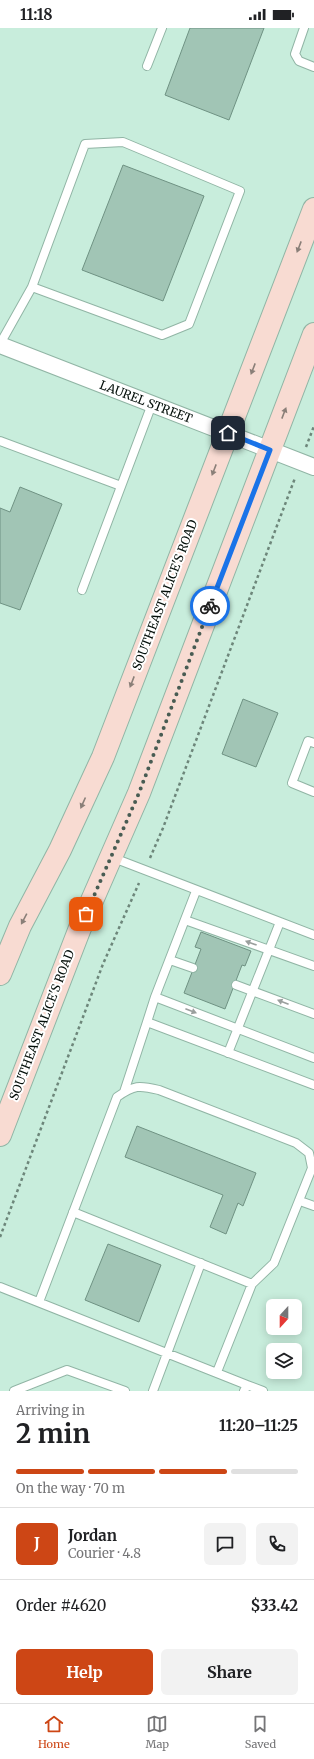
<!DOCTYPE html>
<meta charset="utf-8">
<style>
:root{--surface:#fff;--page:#f2f2f2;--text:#202124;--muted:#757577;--line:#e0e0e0;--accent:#cd4615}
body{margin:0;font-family:Merriweather,serif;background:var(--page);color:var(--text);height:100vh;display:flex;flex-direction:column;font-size:15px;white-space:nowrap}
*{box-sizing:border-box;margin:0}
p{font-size:13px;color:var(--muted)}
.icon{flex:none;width:22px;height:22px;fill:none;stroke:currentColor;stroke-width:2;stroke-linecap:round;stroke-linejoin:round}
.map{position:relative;height:1363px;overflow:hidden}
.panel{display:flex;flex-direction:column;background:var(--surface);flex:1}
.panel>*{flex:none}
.needle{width:26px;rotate:201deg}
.buttons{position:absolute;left:266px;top:1271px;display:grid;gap:8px}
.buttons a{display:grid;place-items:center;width:36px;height:36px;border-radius:6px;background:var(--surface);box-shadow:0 2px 10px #0003;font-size:20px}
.pin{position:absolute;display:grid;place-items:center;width:34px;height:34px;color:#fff;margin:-17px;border-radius:8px;box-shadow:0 2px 6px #0006}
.courier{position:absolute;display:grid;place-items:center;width:40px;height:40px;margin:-20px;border:3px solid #1a73e8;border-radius:50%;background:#fff;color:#222;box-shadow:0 1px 5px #0007}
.overview em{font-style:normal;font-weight:700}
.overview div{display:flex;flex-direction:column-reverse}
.overview{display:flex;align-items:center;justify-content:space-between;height:68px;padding:0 16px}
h1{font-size:26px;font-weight:700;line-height:30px}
.bar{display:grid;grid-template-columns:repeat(4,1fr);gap:6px 4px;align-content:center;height:48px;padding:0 16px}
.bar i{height:5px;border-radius:3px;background:var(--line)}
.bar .on{background:var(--accent)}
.bar p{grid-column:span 4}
.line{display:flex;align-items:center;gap:10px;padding:0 16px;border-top:1px solid var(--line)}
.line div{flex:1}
.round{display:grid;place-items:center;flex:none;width:42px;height:42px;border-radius:6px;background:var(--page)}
.cta{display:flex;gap:8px;margin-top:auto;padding:8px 16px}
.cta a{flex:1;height:46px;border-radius:6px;background:var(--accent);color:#fff;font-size:16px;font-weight:700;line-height:46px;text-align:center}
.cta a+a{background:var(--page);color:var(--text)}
.status{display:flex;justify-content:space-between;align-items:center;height:28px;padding:0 20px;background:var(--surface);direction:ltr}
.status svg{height:11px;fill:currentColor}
.tabs{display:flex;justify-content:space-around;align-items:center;height:56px;border-top:1px solid var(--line);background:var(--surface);font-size:11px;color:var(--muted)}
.tabs a{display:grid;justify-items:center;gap:2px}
.tabs .on{color:var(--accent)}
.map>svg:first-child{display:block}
.building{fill:#a1c5b5;stroke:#6f9283}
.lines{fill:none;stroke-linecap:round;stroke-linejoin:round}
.service-casing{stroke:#91b5a5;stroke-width:10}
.minor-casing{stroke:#91b5a5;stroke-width:18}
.secondary-casing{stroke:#91b5a5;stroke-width:24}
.path{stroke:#6d867a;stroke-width:2.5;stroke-dasharray:3 3;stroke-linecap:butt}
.service{stroke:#fff;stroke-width:8}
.minor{stroke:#fff;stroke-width:16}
.secondary{stroke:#f8dbd2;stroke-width:22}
.oneway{fill:#8a7f78}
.oneway2{fill:#9a9f9d}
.done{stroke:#485c53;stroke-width:4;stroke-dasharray:0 7.2}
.route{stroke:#1a73e8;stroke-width:5}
.labels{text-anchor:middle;stroke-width:4;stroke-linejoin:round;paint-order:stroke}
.street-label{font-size:12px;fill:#030e09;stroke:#fff}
</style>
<div class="status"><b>11:18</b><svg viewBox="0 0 49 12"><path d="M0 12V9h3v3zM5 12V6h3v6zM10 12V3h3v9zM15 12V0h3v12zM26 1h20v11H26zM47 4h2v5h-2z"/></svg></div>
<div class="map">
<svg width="314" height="1363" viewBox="0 0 314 1363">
<rect width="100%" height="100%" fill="#c8eddc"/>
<path class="building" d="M 190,0 L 264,0 L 229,92 L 165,67 Z
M 123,137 L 204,168 L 163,273 L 82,242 Z
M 20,459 L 62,476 L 20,582 L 0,575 L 0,480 L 10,484 Z
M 243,671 L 278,685 L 256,739 L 222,726 Z
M 201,904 L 251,923 L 245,938 L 242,937 L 225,981 L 184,965 L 201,921 L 195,919 Z
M 137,1098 L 256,1145 L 243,1178 L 238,1175 L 226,1206 L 210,1199 L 223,1167 L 125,1129 Z
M 108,1216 L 161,1237 L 139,1294 L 85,1272 Z"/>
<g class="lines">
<g class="service-casing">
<path id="service" d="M 304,0 L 295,26 L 299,33 L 314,39
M 147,38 L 162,0
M 0,316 L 32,259 L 85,116 L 123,114 L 240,163 L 189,296 L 162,307 L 32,259
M 0,413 L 121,458
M 82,562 L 152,376
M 314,715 L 308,713 L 292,755 L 314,764
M 111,829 L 314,907
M 185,892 L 314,938
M 170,932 L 193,940
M 236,957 L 314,986
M 155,969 L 314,1030
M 147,994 L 155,969 L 196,863
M 228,1025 L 280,894
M 124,1064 L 147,994 L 314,1057
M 300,1173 L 314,1178
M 73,1184 L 252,1256
M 0,1259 L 247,1357 L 244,1363
M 39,1274 L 117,1069 C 134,1057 139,1057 159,1062 L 296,1115 L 309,1125 L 312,1140 L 274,1235 L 252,1256 L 217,1344
M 247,1357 L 263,1363
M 14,1363 L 67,1342 L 125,1363
M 153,1363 L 201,1235"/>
</g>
<g class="minor-casing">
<path id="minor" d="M 0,317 L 314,439"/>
</g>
<g class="secondary-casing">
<path id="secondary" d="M 0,946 L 20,898 L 60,822 L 103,729 L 314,181
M 0,1107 L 80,900 L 139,765 L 314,306"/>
</g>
<path class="path" d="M 306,419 L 314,398
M 150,830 L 163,800 L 295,450
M 0,1209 L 103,936 L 139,855"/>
<use href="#service" class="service"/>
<use href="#minor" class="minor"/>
<use href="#secondary" class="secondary"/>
</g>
<defs><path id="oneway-solid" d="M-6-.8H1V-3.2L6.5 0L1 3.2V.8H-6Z"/></defs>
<g class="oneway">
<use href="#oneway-solid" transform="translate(299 219) rotate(111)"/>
<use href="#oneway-solid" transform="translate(253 341) rotate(111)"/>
<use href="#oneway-solid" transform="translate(284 385) rotate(-69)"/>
<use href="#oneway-solid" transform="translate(214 442) rotate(111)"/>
<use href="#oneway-solid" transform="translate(132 654) rotate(111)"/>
<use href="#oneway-solid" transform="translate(83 775) rotate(114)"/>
<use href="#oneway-solid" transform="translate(24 891) rotate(118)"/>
</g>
<g class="oneway2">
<use href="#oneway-solid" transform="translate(251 915) rotate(-160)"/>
<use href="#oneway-solid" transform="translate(283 974) rotate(-159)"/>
<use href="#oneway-solid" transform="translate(191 983) rotate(21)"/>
</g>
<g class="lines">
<path class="done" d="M 86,886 L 139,765 L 210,578"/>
<path class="route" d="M 210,578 L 270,422 L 228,405"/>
</g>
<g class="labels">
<g class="street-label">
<text transform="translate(146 374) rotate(21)" y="4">LAUREL STREET</text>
<text transform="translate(165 567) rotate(-69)" y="4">SOUTHEAST ALICE'S ROAD</text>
<text transform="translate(42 997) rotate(-69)" y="4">SOUTHEAST ALICE'S ROAD</text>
</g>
</g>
</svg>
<div class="buttons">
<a><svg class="needle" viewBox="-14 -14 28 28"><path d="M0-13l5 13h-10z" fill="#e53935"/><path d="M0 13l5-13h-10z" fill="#757577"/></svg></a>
<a><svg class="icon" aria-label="layers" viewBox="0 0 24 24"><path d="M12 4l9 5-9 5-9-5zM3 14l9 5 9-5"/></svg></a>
</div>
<div class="pin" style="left:86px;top:886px;background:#ea580c"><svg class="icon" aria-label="bag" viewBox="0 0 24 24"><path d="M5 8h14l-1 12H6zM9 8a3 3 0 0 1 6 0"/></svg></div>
<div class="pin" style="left:228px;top:405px;background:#1f2937"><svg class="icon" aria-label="home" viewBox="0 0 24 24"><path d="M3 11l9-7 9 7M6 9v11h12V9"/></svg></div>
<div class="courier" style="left:210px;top:578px"><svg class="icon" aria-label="bike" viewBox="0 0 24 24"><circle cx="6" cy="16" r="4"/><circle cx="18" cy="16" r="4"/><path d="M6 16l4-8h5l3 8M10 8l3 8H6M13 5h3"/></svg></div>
</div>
<section class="panel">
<div class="overview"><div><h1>2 min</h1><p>Arriving in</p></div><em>11:20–11:25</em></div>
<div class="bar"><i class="on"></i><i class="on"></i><i class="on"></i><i></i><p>On the way · 70 m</p></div>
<div class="line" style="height:72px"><b class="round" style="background:var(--accent);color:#fff">J</b><div><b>Jordan</b><p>Courier · 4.8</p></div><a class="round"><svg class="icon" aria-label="chat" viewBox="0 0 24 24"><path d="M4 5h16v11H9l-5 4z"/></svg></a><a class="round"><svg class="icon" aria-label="phone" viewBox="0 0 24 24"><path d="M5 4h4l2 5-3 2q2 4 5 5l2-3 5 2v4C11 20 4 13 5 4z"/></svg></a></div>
<div class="line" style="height:52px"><div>Order #4620</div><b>$33.42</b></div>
<div class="cta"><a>Help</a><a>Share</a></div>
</section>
<nav class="tabs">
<a class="on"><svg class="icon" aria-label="home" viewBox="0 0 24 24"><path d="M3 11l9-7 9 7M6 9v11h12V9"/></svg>Home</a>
<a><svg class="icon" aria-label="map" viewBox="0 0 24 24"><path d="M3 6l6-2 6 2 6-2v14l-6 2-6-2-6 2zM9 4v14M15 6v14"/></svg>Map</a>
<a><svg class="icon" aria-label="saved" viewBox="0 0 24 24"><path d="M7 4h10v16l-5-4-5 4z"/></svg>Saved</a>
</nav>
